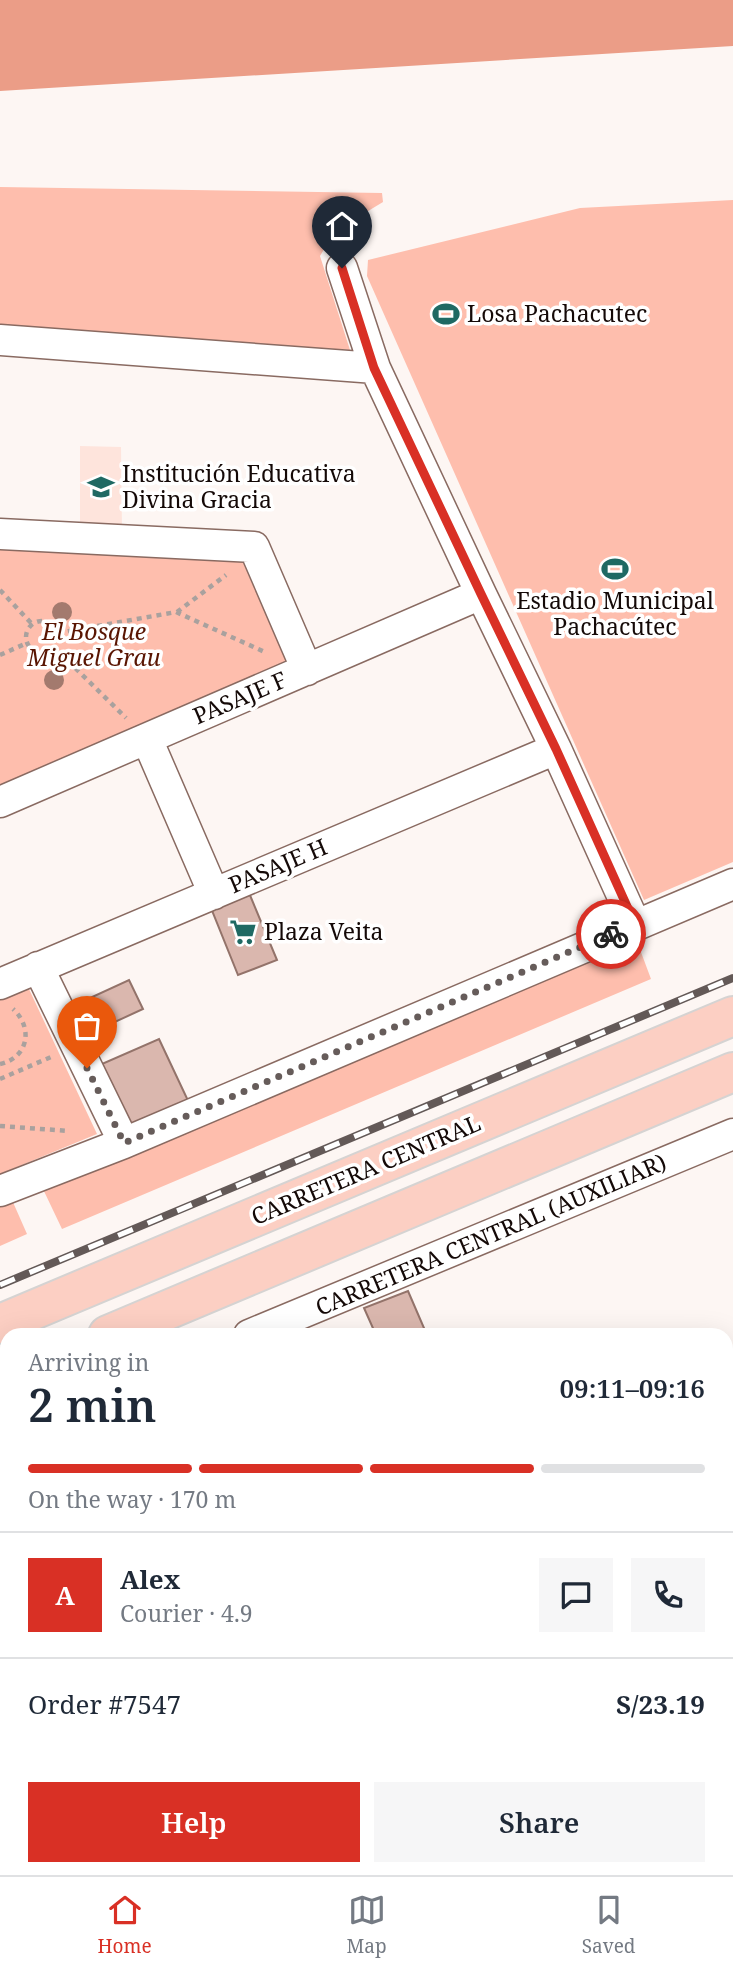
<!DOCTYPE html>
<meta charset="utf-8">
<style>
:root{--surface:#fff;--page:#f6f6f7;--text:#1f2937;--muted:#747a83;--line:#e0e1e3;--accent:#d93025}
body{margin:0;font-family:"Noto Serif",serif;background:var(--page);color:var(--text);height:100vh;display:flex;flex-direction:column;font-size:26px;white-space:nowrap}
*{box-sizing:border-box;margin:0}
p{font-size:23px;color:var(--muted)}
.icon{flex:none;width:38px;height:38px;fill:none;stroke:currentColor;stroke-width:2;stroke-linecap:round;stroke-linejoin:round}
.map{position:relative;flex:1;overflow:hidden}
.details{position:absolute;left:0px;top:1328px;width:733px;height:548px;display:flex;flex-direction:column;background:var(--surface);border-radius:21px 21px 0 0;box-shadow:0 7px 28px #0002}
.details>*{flex:none}
.pin{position:absolute;display:grid;place-items:center;width:60px;height:60px;color:#fff;margin:-72px -30px;border-radius:50% 50% 50% 0;rotate:-45deg;box-shadow:0 0 7px #0007}
.pin .icon{rotate:45deg}
.courier{position:absolute;display:grid;place-items:center;width:70px;height:70px;margin:-35px;border:5px solid #d93025;border-radius:50%;background:#fff;color:#222;box-shadow:0 2px 9px #0007}
.overview em{font-style:normal;font-weight:600}
.overview div{display:flex;flex-direction:column-reverse}
.overview{display:flex;align-items:center;justify-content:space-between;height:119px;padding:0 28px}
h1{font-size:46px;font-weight:600;line-height:52px}
.bar{display:grid;grid-template-columns:repeat(4,1fr);gap:10px 7px;align-content:center;height:84px;padding:0 28px}
.bar i{height:9px;border-radius:5px;background:var(--line)}
.bar .on{background:var(--accent)}
.bar p{grid-column:span 4}
.line{display:flex;align-items:center;gap:18px;padding:0 28px;border-top:2px solid var(--line)}
.line div{flex:1}
.round{display:grid;place-items:center;flex:none;width:74px;height:74px;border-radius:0px;background:var(--page)}
.button{display:flex;gap:14px;margin-top:auto;padding:14px 28px}
.button a{flex:1;height:80px;border-radius:0px;background:var(--accent);color:#fff;font-size:28px;font-weight:600;line-height:80px;text-align:center}
.button a+a{background:var(--page);color:var(--text)}
.menu{display:flex;justify-content:space-around;align-items:center;height:98px;border-top:2px solid var(--line);background:var(--surface);font-size:19px;color:var(--muted)}
.menu a{display:grid;justify-items:center;gap:4px}
.menu .on{color:var(--accent)}
.map>svg:first-child{display:block}
.built{fill:#fee4dc}
.green{fill:#febead}
.water{fill:#eb9d87}
.building{fill:#dab7ae;stroke:#93736a;stroke-width:2}
.lines{fill:none;stroke-linecap:round;stroke-linejoin:round}
.minor-casing{stroke:#896a61;stroke-width:33}
.trunk-casing{stroke:#d5d3d2;stroke-width:42}
.path{stroke:#a9a19e;stroke-width:4.5;stroke-dasharray:5 5;stroke-linecap:butt}
.minor{stroke:#fff;stroke-width:30}
.trunk{stroke:#fccfc3;stroke-width:38}
.rail-casing{stroke:#635957;stroke-width:8}
.rail{stroke:#fff;stroke-width:5;stroke-dasharray:16;stroke-linecap:butt}
.tree{fill:#a37a6e}
.done{stroke:#665c5a;stroke-width:7;stroke-dasharray:0 12.6}
.route{stroke:#d93025;stroke-width:9}
.labels{text-anchor:middle;stroke-width:7;stroke-linejoin:round;paint-order:stroke}
.poi-label{font-size:23px;fill:#140907;stroke:#fff;text-anchor:start}
.park-label{font-size:23px;font-style:italic;fill:#591502;stroke:#fff}
.street-label{font-size:23px;fill:#140907;stroke:#fff}
</style>
<div class="map">
<svg width="733" height="1875" viewBox="0 0 733 1875">
<rect width="100%" height="100%" fill="#fdf6f3"/>
<path class="built" d="M 80,446 L 121,447 L 122,530 L 80,527 Z"/>
<path class="green" d="M 0,187 L 382,193 L 383,202 L 335,231 L 320,256 L 350,350 L 0,328 Z
M 733,200 L 733,862 L 644,900 L 367,276 L 368,260 L 580,208 Z
M 0,548 L 243,562 L 286,661 L 0,788 Z
M 635,936 L 651,979 L 62,1229 L 42,1187 Z
M 28,987 L 97,1134 L 0,1174 L 0,999 Z
M 12,1200 L 27,1234 L 0,1246 L 0,1205 Z"/>
<path class="water" d="M 0,0 L 733,0 L 733,46 L 0,91 Z"/>
<path class="building" d="M 247,888 L 277,960 L 238,975 L 209,903 Z
M 129,980 L 143,1009 L 80,1038 L 66,1009 Z
M 159,1039 L 191,1107 L 127,1134 L 95,1067 Z
M 408,1291 L 427,1335 L 376,1335 L 364,1308 Z"/>
<g class="lines">
<g class="minor-casing">
<path id="minor" d="M 342,268 L 375,368 L 481,594 L 556,749 L 635,924
M 0,340 L 375,368
M 0,534 L 254,547 L 307,670
M 147,739 L 214,894
M 0,802 L 481,594
M 38,967 L 124,1143
M 0,984 L 556,749
M 0,1191 L 124,1143 L 733,884
M 249,1335 L 733,1134
M 0,1439 L 7,1437
M 726,1529 L 733,1526
M 0,1791 L 7,1788
M 726,1797 L 733,1805"/>
</g>
<g class="trunk-casing">
<path id="trunk" d="M 0,1324 L 733,1016
M 108,1335 L 733,1072
M 0,1381 L 7,1378"/>
</g>
<path class="path" d="M 0,590 L 32,624
M 177,612 L 226,575
M26 637a16 16 0 1 1 32 0a16 16 0 1 1-32 0Z
M 58,633 L 176,612 L 267,653
M 54,647 L 126,718
M 0,655 L 27,643
M 0,1064 C 28,1058 34,1028 13,1009
M 0,1079 L 51,1057
M 0,1126 L 69,1131"/>
<use href="#minor" class="minor"/>
<use href="#trunk" class="trunk"/>
<g class="rail-casing">
<path id="rail" d="M 0,1285 L 733,978"/>
</g>
<use href="#rail" class="rail"/>
</g>
<g class="tree">
<circle cx="62" cy="612" r="10"/>
<circle cx="54" cy="680" r="10"/>
</g>
<g class="lines">
<path class="done" d="M 87,1068 L 124,1143 L 611,934"/>
<path class="route" d="M 342,268 L 374,368 L 481,594 L 556,749 L 635,924 L 611,934"/>
</g>
<defs>
<g id="stadium-bare" transform="scale(2.1)"><path d="M0-5a6.5 5 0 1 0 0 10a6.5 5 0 1 0 0-10ZM-3.5-1.8h7v3.6h-7Z" fill="#1f6963" stroke="#fff" stroke-width="2.5" paint-order="stroke"/></g>
<g id="school-bare" transform="scale(2.1)"><path d="M0-5L7-2L0 1L-7-2ZM-4 1L0 2.5L4 1V4Q0 6-4 4Z" fill="#1f6963" stroke="#fff" stroke-width="2.5" paint-order="stroke"/></g>
<g id="supermarket-bare" transform="scale(2.1)"><path d="M-6-5.5h2.5l.6 2H6L4.5 2H-2.5L-4.4-4H-6ZM-1.5 3.2a1.3 1.3 0 1 0 .1 0ZM3 3.2a1.3 1.3 0 1 0 .1 0Z" fill="#1f6963" stroke="#fff" stroke-width="2.5" paint-order="stroke"/></g>
</defs>
<g fill-rule="evenodd">
<use href="#stadium-bare" x="446" y="314"/>
<use href="#school-bare" x="101" y="487"/>
<use href="#stadium-bare" x="615" y="569"/>
<use href="#supermarket-bare" x="243" y="932"/>
</g>
<g class="labels">
<g class="poi-label">
<text x="467" y="322">Losa Pachacutec</text>
<text x="122" y="482">Institución Educativa<tspan x="122" dy="26">Divina Gracia</tspan></text>
<text x="615" y="609" text-anchor="middle">Estadio Municipal<tspan x="615" dy="26">Pachacútec</tspan></text>
<text x="264" y="940">Plaza Veita</text>
</g>
<g class="park-label">
<text x="94" y="640">El Bosque<tspan x="94" dy="26">Miguel Grau</tspan></text>
</g>
<g class="street-label">
<text transform="translate(240 698) rotate(-23)" y="8">PASAJE F</text>
<text transform="translate(278 866) rotate(-23)" y="8">PASAJE H</text>
<text transform="translate(366 1170) rotate(-23)" y="8">CARRETERA CENTRAL</text>
<text transform="translate(491 1235) rotate(-23)" y="8">CARRETERA CENTRAL (AUXILIAR)</text>
</g>
</g>
</svg>
<div class="pin" style="left:87px;top:1068px;background:#ea580c"><svg class="icon" aria-label="bag" viewBox="0 0 24 24"><path d="M5 8h14l-1 12H6zM9 8a3 3 0 0 1 6 0"/></svg></div>
<div class="pin" style="left:342px;top:268px;background:#1f2937"><svg class="icon" aria-label="home" viewBox="0 0 24 24"><path d="M3 11l9-7 9 7M6 9v11h12V9"/></svg></div>
<div class="courier" style="left:611px;top:934px"><svg class="icon" aria-label="bike" viewBox="0 0 24 24"><circle cx="6" cy="16" r="4"/><circle cx="18" cy="16" r="4"/><path d="M6 16l4-8h5l3 8M10 8l3 8H6M13 5h3"/></svg></div>
<section class="details">
<div class="overview"><div><h1>2 min</h1><p>Arriving in</p></div><em>09:11–09:16</em></div>
<div class="bar"><i class="on"></i><i class="on"></i><i class="on"></i><i></i><p>On the way · 170 m</p></div>
<div class="line" style="height:126px"><b class="round" style="background:var(--accent);color:#fff">A</b><div><b>Alex</b><p>Courier · 4.9</p></div><a class="round"><svg class="icon" aria-label="chat" viewBox="0 0 24 24"><path d="M4 5h16v11H9l-5 4z"/></svg></a><a class="round"><svg class="icon" aria-label="phone" viewBox="0 0 24 24"><path d="M5 4h4l2 5-3 2q2 4 5 5l2-3 5 2v4C11 20 4 13 5 4z"/></svg></a></div>
<div class="line" style="height:91px"><div>Order #7547</div><b>S/23.19</b></div>
<div class="button"><a>Help</a><a>Share</a></div>
</section>
</div>
<nav class="menu">
<a class="on"><svg class="icon" aria-label="home" viewBox="0 0 24 24"><path d="M3 11l9-7 9 7M6 9v11h12V9"/></svg>Home</a>
<a><svg class="icon" aria-label="map" viewBox="0 0 24 24"><path d="M3 6l6-2 6 2 6-2v14l-6 2-6-2-6 2zM9 4v14M15 6v14"/></svg>Map</a>
<a><svg class="icon" aria-label="saved" viewBox="0 0 24 24"><path d="M7 4h10v16l-5-4-5 4z"/></svg>Saved</a>
</nav>
